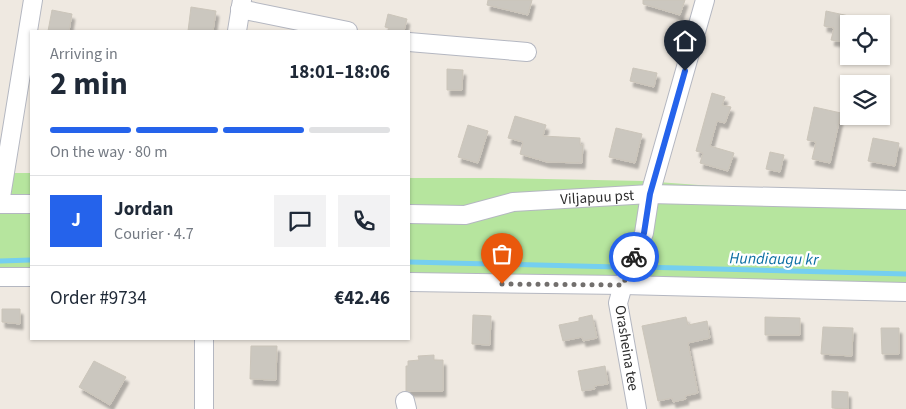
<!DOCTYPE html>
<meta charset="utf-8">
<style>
:root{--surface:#fff;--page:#f2f2f3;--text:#1f2937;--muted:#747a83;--line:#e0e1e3;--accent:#2563eb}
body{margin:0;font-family:"Source Sans 3",sans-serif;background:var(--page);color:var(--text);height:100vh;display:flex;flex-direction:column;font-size:19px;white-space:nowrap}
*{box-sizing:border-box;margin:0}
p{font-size:16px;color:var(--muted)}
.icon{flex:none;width:28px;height:28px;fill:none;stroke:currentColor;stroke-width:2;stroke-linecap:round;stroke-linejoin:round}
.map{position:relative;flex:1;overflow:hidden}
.details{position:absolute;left:30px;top:30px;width:380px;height:310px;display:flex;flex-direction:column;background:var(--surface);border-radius:0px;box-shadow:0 1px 4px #0004}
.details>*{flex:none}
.buttons{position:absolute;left:840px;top:15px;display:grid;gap:10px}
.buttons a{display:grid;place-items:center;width:50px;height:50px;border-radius:0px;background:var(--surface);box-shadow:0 1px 4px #0004;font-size:25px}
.pin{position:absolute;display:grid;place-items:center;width:42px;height:42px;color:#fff;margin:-51px -21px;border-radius:50% 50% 50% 0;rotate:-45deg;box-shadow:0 0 5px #0007}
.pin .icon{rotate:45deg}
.courier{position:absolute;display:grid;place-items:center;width:50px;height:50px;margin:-25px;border:4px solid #2563eb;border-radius:50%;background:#fff;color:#222;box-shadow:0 1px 6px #0007}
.head em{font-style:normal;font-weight:700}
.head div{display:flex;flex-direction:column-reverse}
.head{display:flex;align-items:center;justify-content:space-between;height:85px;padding:0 20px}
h1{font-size:32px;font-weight:700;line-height:38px}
.bar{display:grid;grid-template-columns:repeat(4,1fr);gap:8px 5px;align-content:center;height:60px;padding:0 20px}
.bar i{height:6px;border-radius:4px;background:var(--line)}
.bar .selected{background:var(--accent)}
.bar p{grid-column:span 4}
.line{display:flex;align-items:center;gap:12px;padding:0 20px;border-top:1px solid var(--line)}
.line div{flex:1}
.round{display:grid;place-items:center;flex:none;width:52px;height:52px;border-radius:0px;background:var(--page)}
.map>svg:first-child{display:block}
.green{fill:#b6e59e}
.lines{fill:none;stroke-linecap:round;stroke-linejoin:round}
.stream{stroke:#75cff0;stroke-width:5}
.building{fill:#cbc7bf;stroke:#cbc5ba;filter:url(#shadow)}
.minor-casing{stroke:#b4b7c1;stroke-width:20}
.minor{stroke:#fff;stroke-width:18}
.done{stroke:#726f6d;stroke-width:5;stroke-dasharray:0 9}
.route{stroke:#2563eb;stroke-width:6}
.labels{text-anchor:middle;stroke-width:4.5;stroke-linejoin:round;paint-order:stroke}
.street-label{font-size:15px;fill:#2e2e2e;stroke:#fff}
.water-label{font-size:16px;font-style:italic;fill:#0d6fa3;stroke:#fff}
</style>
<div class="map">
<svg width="906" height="409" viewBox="0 0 906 409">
<defs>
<filter id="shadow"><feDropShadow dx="3" dy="5.5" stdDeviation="1" flood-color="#0004"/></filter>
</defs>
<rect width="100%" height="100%" fill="#efe9e1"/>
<path class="green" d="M 0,173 L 31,173 L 31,270 L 0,270 Z
M 409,178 L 491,178 L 644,181 L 739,188 L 906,190 L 906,286 L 409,274 Z"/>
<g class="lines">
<path class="stream" d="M 0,261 L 31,260
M 409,262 L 618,267
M 641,267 L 906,274"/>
</g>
<path class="building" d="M 488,0 L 532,0 L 528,15 L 487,5 Z
M 643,0 L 685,0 L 680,15 L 643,4 Z
M 191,7 L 216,11 L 213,31 L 188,31 Z
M 52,10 L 72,14 L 69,31 L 48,31 Z
M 826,11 L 849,16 L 849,43 L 831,40 L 834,28 L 824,26 Z
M 388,14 L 407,19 L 404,31 L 388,31 L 389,28 L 385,27 Z
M 633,68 L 657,73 L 654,87 L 630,81 Z
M 447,69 L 463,70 L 462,90 L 447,90 Z
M 712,93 L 725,97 L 722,105 L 731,107 L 725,123 L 717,121 L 710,146 L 734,153 L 728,171 L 700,163 L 703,153 L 696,151 Z
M 814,107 L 841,113 L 830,163 L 812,159 L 816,142 L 807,140 Z
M 515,116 L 546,125 L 543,136 L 580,138 L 580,145 L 583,145 L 582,163 L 547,162 L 520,154 L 523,142 L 508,138 Z
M 468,125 L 488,131 L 478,163 L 458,157 Z
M 616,128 L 642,134 L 635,163 L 609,157 Z
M 873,138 L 899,143 L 895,166 L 868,161 Z
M 770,152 L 784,155 L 780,172 L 766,169 Z
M 2,309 L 20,309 L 20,324 L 2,322 Z
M 473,315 L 491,316 L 490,345 L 472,344 Z
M 592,315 L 597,338 L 583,341 L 582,337 L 563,341 L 559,325 L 579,321 L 579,318 Z
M 686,317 L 688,325 L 707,321 L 710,338 L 688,343 L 698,393 L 685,396 L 686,399 L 673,402 L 672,398 L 658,401 L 642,326 Z
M 765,317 L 800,318 L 800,335 L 765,335 Z
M 823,327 L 853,328 L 852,356 L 821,354 Z
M 881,328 L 899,328 L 899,354 L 882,354 Z
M 251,346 L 277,346 L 276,380 L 250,379 Z
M 434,355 L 434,360 L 443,360 L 443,391 L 406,391 L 406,366 L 408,366 L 408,361 L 419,360 L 418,356 Z
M 94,361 L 126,377 L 110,405 L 79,387 Z
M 605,366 L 608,384 L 594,386 L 595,389 L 582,391 L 578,371 Z
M 832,391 L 848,392 L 848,409 L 832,408 Z"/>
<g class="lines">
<g class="minor-casing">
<g id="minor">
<path d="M 240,9 L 348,31"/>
<path d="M 237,31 L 242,0"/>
<path d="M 409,42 L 527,52"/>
<path d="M 0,203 L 33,0"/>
<path d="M 0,204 L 31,204"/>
<path id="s1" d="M 409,214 L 465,215 L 513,202 L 650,194 L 906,200"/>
<path d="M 0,277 L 31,277"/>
<path d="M 409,282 L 623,285 L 906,292"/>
<path d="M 204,339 L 204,409"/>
<path d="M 405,401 L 407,409"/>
<path d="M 637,409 L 618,303 L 623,285 L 644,233 L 650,194 L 705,0"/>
</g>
</g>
<use href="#minor" class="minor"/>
</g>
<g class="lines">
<path class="done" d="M 502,284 L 623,285 L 634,257"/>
<path class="route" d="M 634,257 L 644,233 L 650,194 L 685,71"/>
</g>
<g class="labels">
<g class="street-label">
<text dy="5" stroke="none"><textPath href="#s1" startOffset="190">Viljapuu pst</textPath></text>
<text transform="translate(627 348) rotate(81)" y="5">Orasheina tee</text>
</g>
<g class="water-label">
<text transform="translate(774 258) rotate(1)" y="6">Hundiaugu kr</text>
</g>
</g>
</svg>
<div class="buttons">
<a><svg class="icon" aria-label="locate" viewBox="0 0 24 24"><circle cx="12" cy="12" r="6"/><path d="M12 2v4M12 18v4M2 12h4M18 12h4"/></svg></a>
<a><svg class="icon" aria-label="layers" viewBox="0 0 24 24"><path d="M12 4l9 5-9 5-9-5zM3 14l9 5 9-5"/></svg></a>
</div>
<div class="pin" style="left:502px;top:284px;background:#ea580c"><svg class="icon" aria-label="bag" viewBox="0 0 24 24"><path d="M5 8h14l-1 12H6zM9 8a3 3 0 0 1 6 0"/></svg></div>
<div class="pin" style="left:685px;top:71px;background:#1f2937"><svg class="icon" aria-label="home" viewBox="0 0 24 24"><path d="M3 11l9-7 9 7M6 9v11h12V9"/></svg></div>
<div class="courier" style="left:634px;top:257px"><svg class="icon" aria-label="bike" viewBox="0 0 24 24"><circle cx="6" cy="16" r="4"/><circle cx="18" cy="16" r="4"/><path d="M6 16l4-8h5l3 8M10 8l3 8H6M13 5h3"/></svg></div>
<section class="details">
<div class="head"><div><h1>2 min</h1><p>Arriving in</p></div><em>18:01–18:06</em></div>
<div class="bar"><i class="selected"></i><i class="selected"></i><i class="selected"></i><i></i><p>On the way · 80 m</p></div>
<div class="line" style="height:90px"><b class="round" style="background:var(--accent);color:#fff">J</b><div><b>Jordan</b><p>Courier · 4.7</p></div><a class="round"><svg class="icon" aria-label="chat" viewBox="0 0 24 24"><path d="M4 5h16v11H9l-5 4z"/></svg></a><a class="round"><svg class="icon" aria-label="phone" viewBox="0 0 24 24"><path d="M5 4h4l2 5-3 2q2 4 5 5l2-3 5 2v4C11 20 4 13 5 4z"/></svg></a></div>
<div class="line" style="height:65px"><div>Order #9734</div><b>€42.46</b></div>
</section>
</div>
